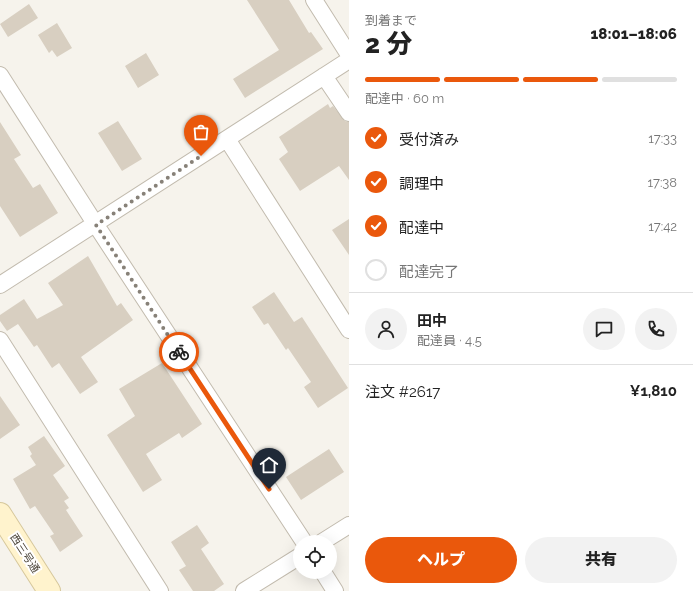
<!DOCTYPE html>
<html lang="ja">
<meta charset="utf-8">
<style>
:root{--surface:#fff;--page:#f2f2f2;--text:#222;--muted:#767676;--line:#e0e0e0;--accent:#ea580c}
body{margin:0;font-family:Raleway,"Noto Sans JP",sans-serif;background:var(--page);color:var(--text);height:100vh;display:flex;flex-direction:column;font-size:15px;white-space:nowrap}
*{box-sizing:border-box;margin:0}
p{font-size:13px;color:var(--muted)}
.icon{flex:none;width:22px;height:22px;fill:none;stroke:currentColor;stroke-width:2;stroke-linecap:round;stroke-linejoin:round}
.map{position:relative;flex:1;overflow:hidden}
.details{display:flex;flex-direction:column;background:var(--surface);width:344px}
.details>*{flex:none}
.buttons{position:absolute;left:293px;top:535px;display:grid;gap:8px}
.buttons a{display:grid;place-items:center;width:44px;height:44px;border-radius:50%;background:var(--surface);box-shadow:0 4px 16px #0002;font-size:20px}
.pin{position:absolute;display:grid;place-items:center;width:34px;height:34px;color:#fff;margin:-41px -17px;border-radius:50% 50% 50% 0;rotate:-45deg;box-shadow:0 0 4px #0007}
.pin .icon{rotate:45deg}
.courier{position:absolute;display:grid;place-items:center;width:40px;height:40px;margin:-20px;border:3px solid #ea580c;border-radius:50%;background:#fff;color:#222;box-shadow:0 1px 5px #0007}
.summary em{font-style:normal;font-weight:800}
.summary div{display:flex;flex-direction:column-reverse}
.summary{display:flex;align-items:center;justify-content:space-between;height:68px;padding:0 16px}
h1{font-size:26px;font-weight:800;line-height:30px}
.bar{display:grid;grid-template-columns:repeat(4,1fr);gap:6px 4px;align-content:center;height:48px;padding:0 16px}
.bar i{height:5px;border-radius:3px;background:var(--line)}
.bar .on{background:var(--accent)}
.bar p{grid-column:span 4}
.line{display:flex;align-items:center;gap:10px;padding:0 16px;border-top:1px solid var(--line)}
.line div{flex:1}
.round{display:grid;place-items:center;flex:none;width:42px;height:42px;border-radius:21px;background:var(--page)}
ol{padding:0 16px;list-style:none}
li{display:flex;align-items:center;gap:12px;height:44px}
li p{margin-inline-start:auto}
li .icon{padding:4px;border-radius:50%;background:var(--accent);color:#fff;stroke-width:4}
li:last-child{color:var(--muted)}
li i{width:22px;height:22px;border:2px solid var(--line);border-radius:50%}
.cta{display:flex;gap:8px;margin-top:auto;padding:8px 16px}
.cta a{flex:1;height:46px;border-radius:24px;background:var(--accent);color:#fff;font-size:16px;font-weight:800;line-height:46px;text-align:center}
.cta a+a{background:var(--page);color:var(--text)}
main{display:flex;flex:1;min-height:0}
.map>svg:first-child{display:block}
.building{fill:#d8cfc1}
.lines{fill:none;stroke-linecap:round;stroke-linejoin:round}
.street-casing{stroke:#c2bbae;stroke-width:18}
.secondary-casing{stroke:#d6c79b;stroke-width:24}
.street{stroke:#fff;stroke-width:16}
.secondary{stroke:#fff3cd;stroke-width:22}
.done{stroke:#878178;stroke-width:4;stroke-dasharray:0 7.2}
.route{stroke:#ea580c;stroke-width:5}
.labels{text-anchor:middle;stroke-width:4;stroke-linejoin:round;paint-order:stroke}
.street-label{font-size:11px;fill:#4b4439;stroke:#fff}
</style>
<main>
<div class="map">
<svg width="349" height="591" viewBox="0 0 349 591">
<rect width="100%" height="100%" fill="#f6f3ec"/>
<path class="building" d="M 247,0 L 289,0 L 309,33 L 311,32 L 323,49 L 245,98 L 233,79 L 279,50 Z
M 29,4 L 38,18 L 8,37 L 0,24 Z
M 57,23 L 72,48 L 57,57 L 52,50 L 49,53 L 38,35 Z
M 146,53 L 159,75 L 138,88 L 125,66 Z
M 328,104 L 330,108 L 333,106 L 345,121 L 349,122 L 349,180 L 339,166 L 300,191 L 279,159 L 288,152 L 279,137 Z
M 118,121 L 142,159 L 122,171 L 98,133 Z
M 0,122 L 21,155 L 14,159 L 33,188 L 40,184 L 58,213 L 20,237 L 0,206 Z
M 349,219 L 349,255 L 332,230 Z
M 88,256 L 117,306 L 121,303 L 133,320 L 81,357 L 98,382 L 80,394 L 59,363 L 52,368 L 37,345 L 34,347 L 18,324 L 7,331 L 0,321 L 0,315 L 24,299 L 37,319 L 63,305 L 48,283 Z
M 274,292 L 294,322 L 302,317 L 348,388 L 318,408 L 304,387 L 311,382 L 288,348 L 286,350 L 268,323 L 264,325 L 252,307 Z
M 162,363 L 202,424 L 182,438 L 179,433 L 146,454 L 162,480 L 143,492 L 107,435 L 135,416 L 119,389 Z
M 0,396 L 20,425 L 0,439 Z
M 44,436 L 65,466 L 53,475 L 69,498 L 64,501 L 69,508 L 66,510 L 83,536 L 60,552 L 50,536 L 54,534 L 35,506 L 30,509 L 13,479 L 36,465 L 30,456 L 32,454 L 28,447 Z
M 329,449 L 344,472 L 301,500 L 286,477 Z
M 197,525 L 209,543 L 201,549 L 224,584 L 214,591 L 193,591 L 179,570 L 186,566 L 171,542 Z"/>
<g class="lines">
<g class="street-casing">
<path id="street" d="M 314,0 L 349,55
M 0,75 L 96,225 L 304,542
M 324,76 L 349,113
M 227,139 L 349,330
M 0,285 L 349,60
M 0,340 L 160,591
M 322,542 L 349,525
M 323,572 L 335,591
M 244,591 L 300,556"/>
</g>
<g class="secondary-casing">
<path id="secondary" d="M 0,514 L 49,591"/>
</g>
<use href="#street" class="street"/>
<use href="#secondary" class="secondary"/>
</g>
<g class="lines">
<path class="done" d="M 179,352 L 96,225 L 201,156"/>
<path class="route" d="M 179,352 L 269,489"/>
</g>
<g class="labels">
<g class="street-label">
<text transform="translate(25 553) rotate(57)" y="4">西三号通</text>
</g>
</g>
</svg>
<div class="buttons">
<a><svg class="icon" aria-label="locate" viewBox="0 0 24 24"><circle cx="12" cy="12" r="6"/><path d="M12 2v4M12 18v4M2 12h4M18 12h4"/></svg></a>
</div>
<div class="pin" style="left:201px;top:156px;background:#ea580c"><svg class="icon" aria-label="bag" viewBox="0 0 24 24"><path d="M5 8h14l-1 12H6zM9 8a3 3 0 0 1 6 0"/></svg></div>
<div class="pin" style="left:269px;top:489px;background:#1f2937"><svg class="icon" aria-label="home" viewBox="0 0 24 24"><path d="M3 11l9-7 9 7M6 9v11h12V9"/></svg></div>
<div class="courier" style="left:179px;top:352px"><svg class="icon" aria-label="bike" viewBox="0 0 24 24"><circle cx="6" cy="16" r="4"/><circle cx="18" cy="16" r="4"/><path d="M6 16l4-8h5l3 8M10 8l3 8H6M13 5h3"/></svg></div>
</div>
<section class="details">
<div class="summary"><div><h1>2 分</h1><p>到着まで</p></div><em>18:01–18:06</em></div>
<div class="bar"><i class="on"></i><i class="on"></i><i class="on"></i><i></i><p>配達中 · 60 m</p></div>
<ol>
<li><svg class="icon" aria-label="check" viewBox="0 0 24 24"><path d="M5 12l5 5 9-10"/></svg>受付済み<p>17:33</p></li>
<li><svg class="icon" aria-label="check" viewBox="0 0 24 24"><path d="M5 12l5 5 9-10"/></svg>調理中<p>17:38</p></li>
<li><svg class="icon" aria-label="check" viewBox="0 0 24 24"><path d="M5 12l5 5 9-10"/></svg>配達中<p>17:42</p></li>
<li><i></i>配達完了</li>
</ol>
<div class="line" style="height:72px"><a class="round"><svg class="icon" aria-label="person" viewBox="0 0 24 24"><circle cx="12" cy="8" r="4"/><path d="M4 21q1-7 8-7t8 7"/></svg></a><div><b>田中</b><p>配達員 · 4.5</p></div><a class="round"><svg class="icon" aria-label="chat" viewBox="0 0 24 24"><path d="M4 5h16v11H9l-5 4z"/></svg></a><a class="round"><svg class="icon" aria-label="phone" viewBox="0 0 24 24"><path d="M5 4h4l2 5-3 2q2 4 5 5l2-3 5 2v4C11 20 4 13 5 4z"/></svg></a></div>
<div class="line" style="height:52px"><div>注文 #2617</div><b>¥1,810</b></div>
<div class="cta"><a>ヘルプ</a><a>共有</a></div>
</section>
</main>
